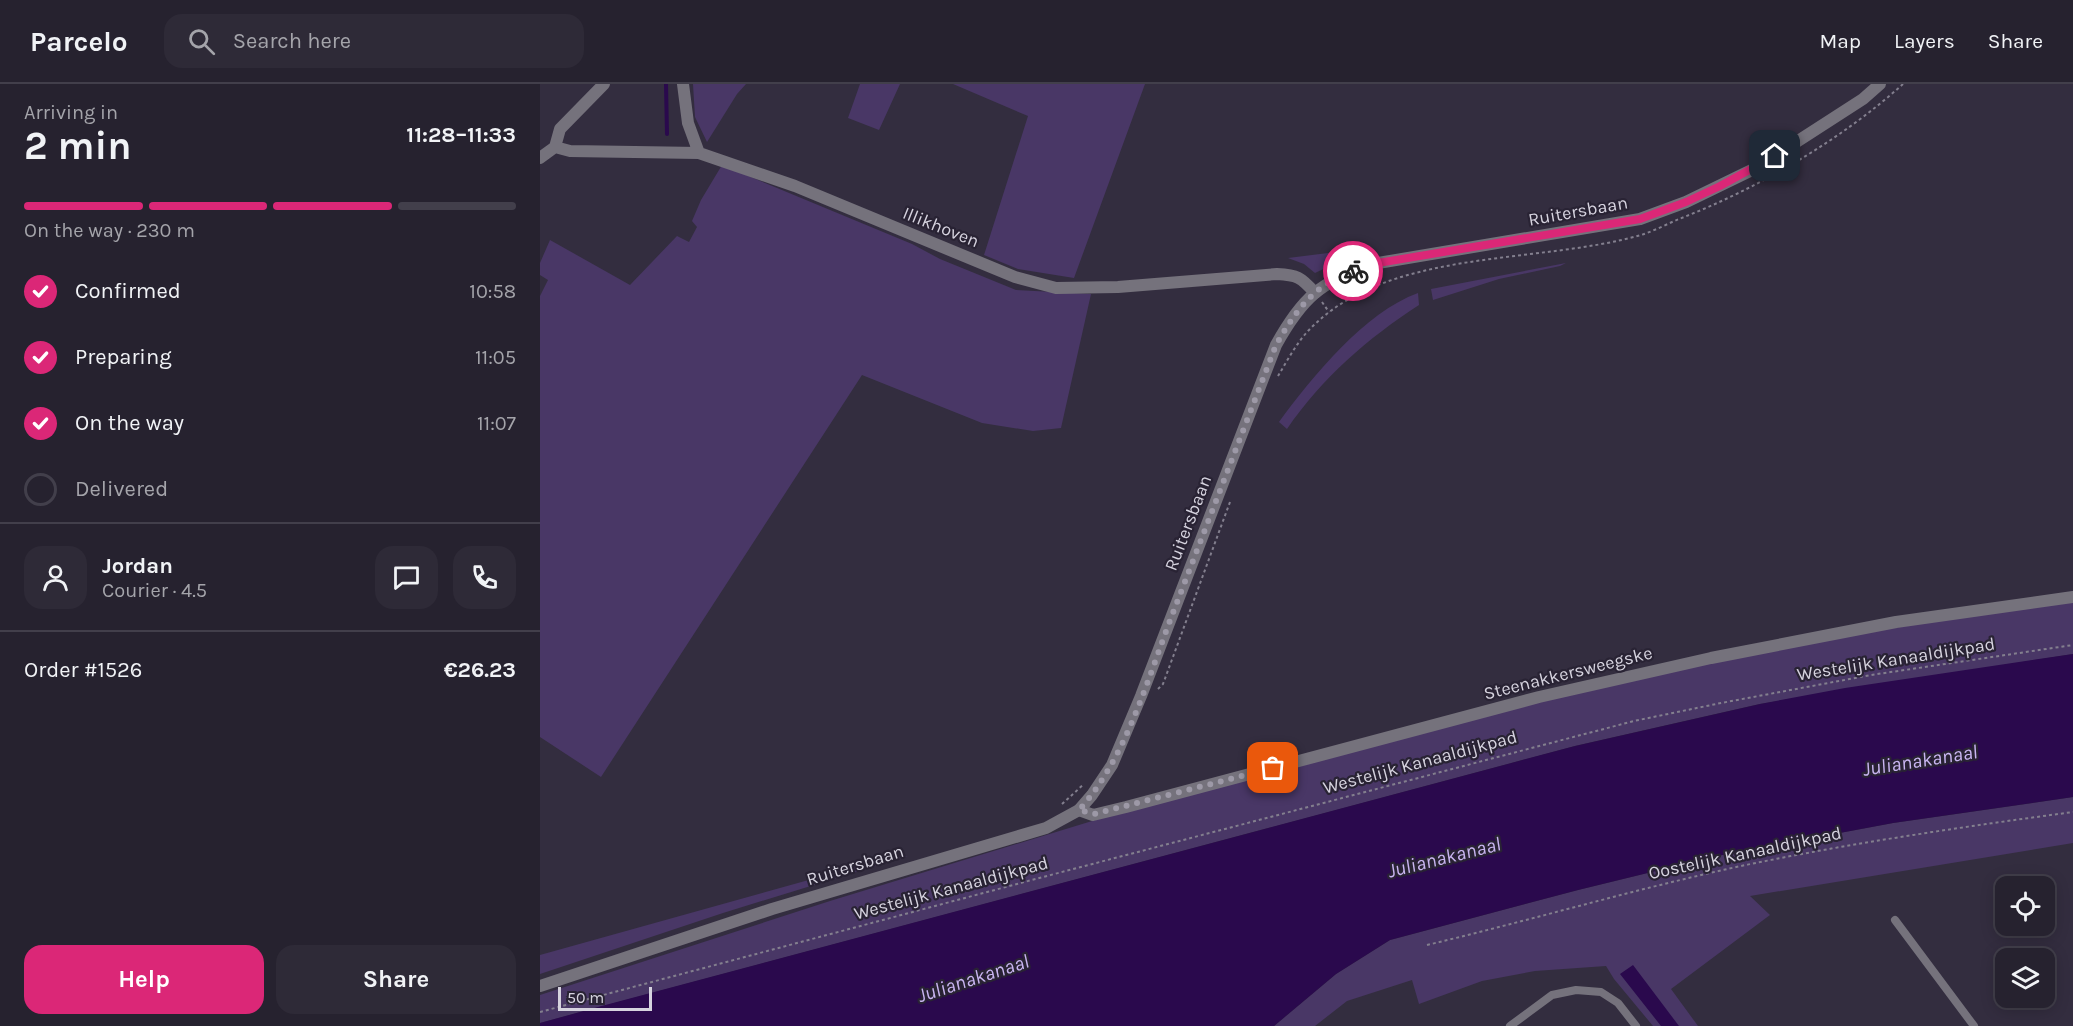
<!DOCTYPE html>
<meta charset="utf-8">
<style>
:root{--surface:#26222f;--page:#2e2a37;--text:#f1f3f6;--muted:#a4a4aa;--line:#423f4b;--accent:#db2777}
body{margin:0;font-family:Karla,sans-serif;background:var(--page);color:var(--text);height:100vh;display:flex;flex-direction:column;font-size:22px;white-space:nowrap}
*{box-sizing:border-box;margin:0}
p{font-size:20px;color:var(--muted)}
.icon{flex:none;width:33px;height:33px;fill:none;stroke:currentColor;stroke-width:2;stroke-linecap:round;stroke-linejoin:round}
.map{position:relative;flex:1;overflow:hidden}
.details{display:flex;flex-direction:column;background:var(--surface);width:540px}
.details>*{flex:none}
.buttons{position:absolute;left:1455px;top:792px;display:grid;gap:12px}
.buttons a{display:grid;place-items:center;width:60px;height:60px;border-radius:12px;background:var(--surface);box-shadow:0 3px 15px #0003,0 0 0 2px var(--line);font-size:30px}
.scale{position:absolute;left:18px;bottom:15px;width:94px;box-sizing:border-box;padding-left:6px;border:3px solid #d6d3df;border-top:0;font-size:16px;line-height:21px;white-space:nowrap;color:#d6d3df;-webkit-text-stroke:4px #292334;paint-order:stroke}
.pin{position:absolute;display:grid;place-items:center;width:51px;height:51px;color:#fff;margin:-26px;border-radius:12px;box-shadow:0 3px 9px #0006}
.courier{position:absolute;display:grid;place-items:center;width:60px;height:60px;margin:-30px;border:4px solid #db2777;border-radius:50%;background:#fff;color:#222;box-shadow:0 2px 8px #0007}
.summary em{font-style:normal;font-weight:700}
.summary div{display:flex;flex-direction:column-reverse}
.summary{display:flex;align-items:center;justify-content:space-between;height:102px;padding:0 24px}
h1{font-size:39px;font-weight:700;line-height:45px}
.bar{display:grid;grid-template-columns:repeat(4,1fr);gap:9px 6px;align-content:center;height:72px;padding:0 24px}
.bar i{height:8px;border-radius:4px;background:var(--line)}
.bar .selected{background:var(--accent)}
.bar p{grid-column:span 4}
.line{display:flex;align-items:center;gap:15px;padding:0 24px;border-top:2px solid var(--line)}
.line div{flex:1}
.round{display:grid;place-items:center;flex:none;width:63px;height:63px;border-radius:18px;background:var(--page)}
ol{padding:0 24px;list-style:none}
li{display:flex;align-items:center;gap:18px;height:66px}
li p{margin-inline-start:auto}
li .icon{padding:6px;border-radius:50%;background:var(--accent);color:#fff;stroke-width:4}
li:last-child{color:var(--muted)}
li i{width:33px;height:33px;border:3px solid var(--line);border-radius:50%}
.cta{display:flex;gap:12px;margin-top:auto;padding:12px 24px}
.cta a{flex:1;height:69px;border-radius:18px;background:var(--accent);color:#fff;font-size:24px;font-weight:700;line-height:69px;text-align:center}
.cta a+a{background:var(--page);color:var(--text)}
header{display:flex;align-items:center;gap:36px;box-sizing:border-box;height:84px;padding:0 30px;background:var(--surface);border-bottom:2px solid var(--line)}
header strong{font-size:28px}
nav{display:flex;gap:33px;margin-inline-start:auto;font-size:21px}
.search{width:420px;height:54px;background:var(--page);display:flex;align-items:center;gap:15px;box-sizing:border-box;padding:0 21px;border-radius:18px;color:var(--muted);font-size:22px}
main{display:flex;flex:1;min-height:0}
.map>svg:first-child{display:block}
.green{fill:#493766}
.water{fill:#2a094d}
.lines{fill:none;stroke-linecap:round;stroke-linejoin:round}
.stream{stroke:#2a094d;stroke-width:4}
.path{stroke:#837f8e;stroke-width:2;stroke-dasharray:3 3;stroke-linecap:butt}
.service{stroke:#75727c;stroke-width:8}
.minor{stroke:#75727c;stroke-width:12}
.tertiary{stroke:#75727c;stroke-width:12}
.done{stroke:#9d99a7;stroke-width:6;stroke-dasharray:0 10.8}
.route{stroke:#db2777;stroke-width:8}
.labels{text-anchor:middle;stroke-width:4.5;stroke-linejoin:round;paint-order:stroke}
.street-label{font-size:18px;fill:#d6d3df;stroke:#292334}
.water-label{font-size:20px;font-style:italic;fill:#c9b5f1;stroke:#292334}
</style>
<header>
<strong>Parcelo</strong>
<div class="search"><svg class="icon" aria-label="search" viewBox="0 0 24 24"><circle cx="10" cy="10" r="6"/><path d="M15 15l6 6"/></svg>Search here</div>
<nav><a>Map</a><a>Layers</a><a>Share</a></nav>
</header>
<main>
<section class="details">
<div class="summary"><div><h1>2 min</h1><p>Arriving in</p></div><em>11:28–11:33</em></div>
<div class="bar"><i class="selected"></i><i class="selected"></i><i class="selected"></i><i></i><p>On the way · 230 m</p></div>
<ol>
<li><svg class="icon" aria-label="check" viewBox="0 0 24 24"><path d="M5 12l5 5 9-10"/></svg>Confirmed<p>10:58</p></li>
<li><svg class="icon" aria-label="check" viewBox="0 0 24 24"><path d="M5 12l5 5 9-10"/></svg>Preparing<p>11:05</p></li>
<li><svg class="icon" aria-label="check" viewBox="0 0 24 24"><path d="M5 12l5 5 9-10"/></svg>On the way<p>11:07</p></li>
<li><i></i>Delivered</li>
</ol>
<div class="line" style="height:108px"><a class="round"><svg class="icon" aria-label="person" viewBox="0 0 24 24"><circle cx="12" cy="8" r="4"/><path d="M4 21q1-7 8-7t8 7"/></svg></a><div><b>Jordan</b><p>Courier · 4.5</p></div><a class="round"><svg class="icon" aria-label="chat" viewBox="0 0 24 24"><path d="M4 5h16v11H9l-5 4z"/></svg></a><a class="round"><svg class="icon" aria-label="phone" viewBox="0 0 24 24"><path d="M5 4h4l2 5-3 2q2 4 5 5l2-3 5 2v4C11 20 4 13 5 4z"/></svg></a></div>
<div class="line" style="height:78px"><div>Order #1526</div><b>€26.23</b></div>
<div class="cta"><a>Help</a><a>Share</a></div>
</section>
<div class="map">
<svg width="1533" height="942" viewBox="0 0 1533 942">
<rect width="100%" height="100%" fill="#332d3f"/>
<path class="green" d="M 153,0 L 206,0 L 197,10 L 167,58 L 155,33 Z
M 320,0 L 360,0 L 339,46 L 308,34 Z
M 413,0 L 605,0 L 534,194 L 478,185 L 444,171 L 488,32 Z
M 182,81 L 372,160 L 400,175 L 476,206 L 551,210 L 521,344 L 493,347 L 442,339 L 322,291 L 61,693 L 0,653 L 0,212 L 8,196 L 0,191 L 0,179 L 10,156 L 90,201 L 137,152 L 149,158 L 157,143 L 152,137 L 161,116 Z
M 828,164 L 775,189 L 764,180 L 748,174 Z
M 1026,179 L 1020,182 L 959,195 L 893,216 L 891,205 Z
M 878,209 L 879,221 C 828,254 782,294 747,345 L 739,338 C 772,293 825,228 878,209 Z
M 1533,514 L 1533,570 L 1220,620 L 1035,662 L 0,939 L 0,911 L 290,817 L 647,708 L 1126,582 Z
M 1533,713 L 1533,759 L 1210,812 L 1230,831 L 1131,905 L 1158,942 L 1113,942 L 1074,895 L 1066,882 L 995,887 L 942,897 L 879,920 L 872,896 L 807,917 L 775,942 L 734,942 L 796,890 L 850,856 L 1038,806 L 1177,772 L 1353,739 Z
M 368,772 L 183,829 L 0,890 L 0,871 L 344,775 Z"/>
<path class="water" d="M 1533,570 L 1533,713 L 1353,739 L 1177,772 L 1038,806 L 850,856 L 796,890 L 734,942 L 0,942 L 0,939 L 58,923 L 1035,662 L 1220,620 L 1305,604 Z
M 1093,881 L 1139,942 L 1121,942 L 1080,890 Z"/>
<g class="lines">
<path class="stream" d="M 126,0 L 127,50"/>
<path class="path" d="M 782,218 L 789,228
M 738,292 C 747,277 756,260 768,247 C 847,163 997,181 1101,151 C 1114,147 1127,140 1139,135 C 1217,105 1301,56 1363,0
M 618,605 L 623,600 L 690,418
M 522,720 L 544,700
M 887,861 C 992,836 1095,805 1201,782 C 1311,759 1422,743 1533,728
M 0,928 L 503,793 L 1094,637 L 1181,619 L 1331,591 L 1533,561"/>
<path class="service" d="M 1355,836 L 1434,942
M 970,942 L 1012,911 L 1036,906 L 1061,908 L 1078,919 L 1096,942"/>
<path class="minor" d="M 143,0 L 148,39 L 159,69
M 15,63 L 30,67 L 159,69 L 255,102 L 475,193 L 516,204 L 578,203 L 737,190 C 757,191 761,193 775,209
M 0,74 L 15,63 L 20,45 L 64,0
M 539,726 L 553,731 L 586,723 L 999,613 L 1171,574 L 1356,538 L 1533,513"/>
<path class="tertiary" d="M 0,902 L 232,825 L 506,744 L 539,726 L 552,711 L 572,681 L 601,612 L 736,261 C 762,214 780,198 832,180 L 1100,135 L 1146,118 L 1216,84 L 1323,15 L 1340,0"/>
</g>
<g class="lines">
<path class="done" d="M 733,684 L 554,730 L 539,726 C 585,676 607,597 631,534 C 666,443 701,352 736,261 C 756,226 774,201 813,187"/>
<path class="route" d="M 813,187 L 832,180 L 1100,135 L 1146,118 L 1180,102 L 1235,72"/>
</g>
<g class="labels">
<g class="street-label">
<text transform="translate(1038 127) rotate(-10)" y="6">Ruitersbaan</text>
<text transform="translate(401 143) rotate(22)" y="6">Illikhoven</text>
<text transform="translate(648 439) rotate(-69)" y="6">Ruitersbaan</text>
<text transform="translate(1356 575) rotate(-9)" y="6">Westelijk Kanaaldijkpad</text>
<text transform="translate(1028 589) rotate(-14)" y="6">Steenakkersweegske</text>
<text transform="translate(880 678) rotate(-15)" y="6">Westelijk Kanaaldijkpad</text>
<text transform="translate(1205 769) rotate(-12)" y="6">Oostelijk Kanaaldijkpad</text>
<text transform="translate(315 781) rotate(-17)" y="6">Ruitersbaan</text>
<text transform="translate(411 804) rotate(-15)" y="6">Westelijk Kanaaldijkpad</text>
</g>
<g class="water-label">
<text transform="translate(1380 676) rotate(-9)" y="7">Julianakanaal</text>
<text transform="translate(904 773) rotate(-14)" y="7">Julianakanaal</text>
<text transform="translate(433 894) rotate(-18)" y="7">Julianakanaal</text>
</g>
</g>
</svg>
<div class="buttons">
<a><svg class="icon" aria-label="locate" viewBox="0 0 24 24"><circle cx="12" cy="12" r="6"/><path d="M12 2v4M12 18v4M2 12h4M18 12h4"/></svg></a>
<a><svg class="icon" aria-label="layers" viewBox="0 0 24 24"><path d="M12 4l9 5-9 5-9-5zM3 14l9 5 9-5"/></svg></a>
</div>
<div class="scale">50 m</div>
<div class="pin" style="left:733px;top:684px;background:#ea580c"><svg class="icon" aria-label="bag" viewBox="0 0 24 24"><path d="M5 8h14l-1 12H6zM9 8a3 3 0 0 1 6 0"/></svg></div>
<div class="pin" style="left:1235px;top:72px;background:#1f2937"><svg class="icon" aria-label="home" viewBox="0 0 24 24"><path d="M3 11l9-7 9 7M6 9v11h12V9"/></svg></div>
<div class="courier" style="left:813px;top:187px"><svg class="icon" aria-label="bike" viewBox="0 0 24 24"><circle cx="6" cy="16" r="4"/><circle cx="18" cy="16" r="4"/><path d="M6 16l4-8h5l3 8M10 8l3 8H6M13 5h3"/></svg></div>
</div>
</main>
